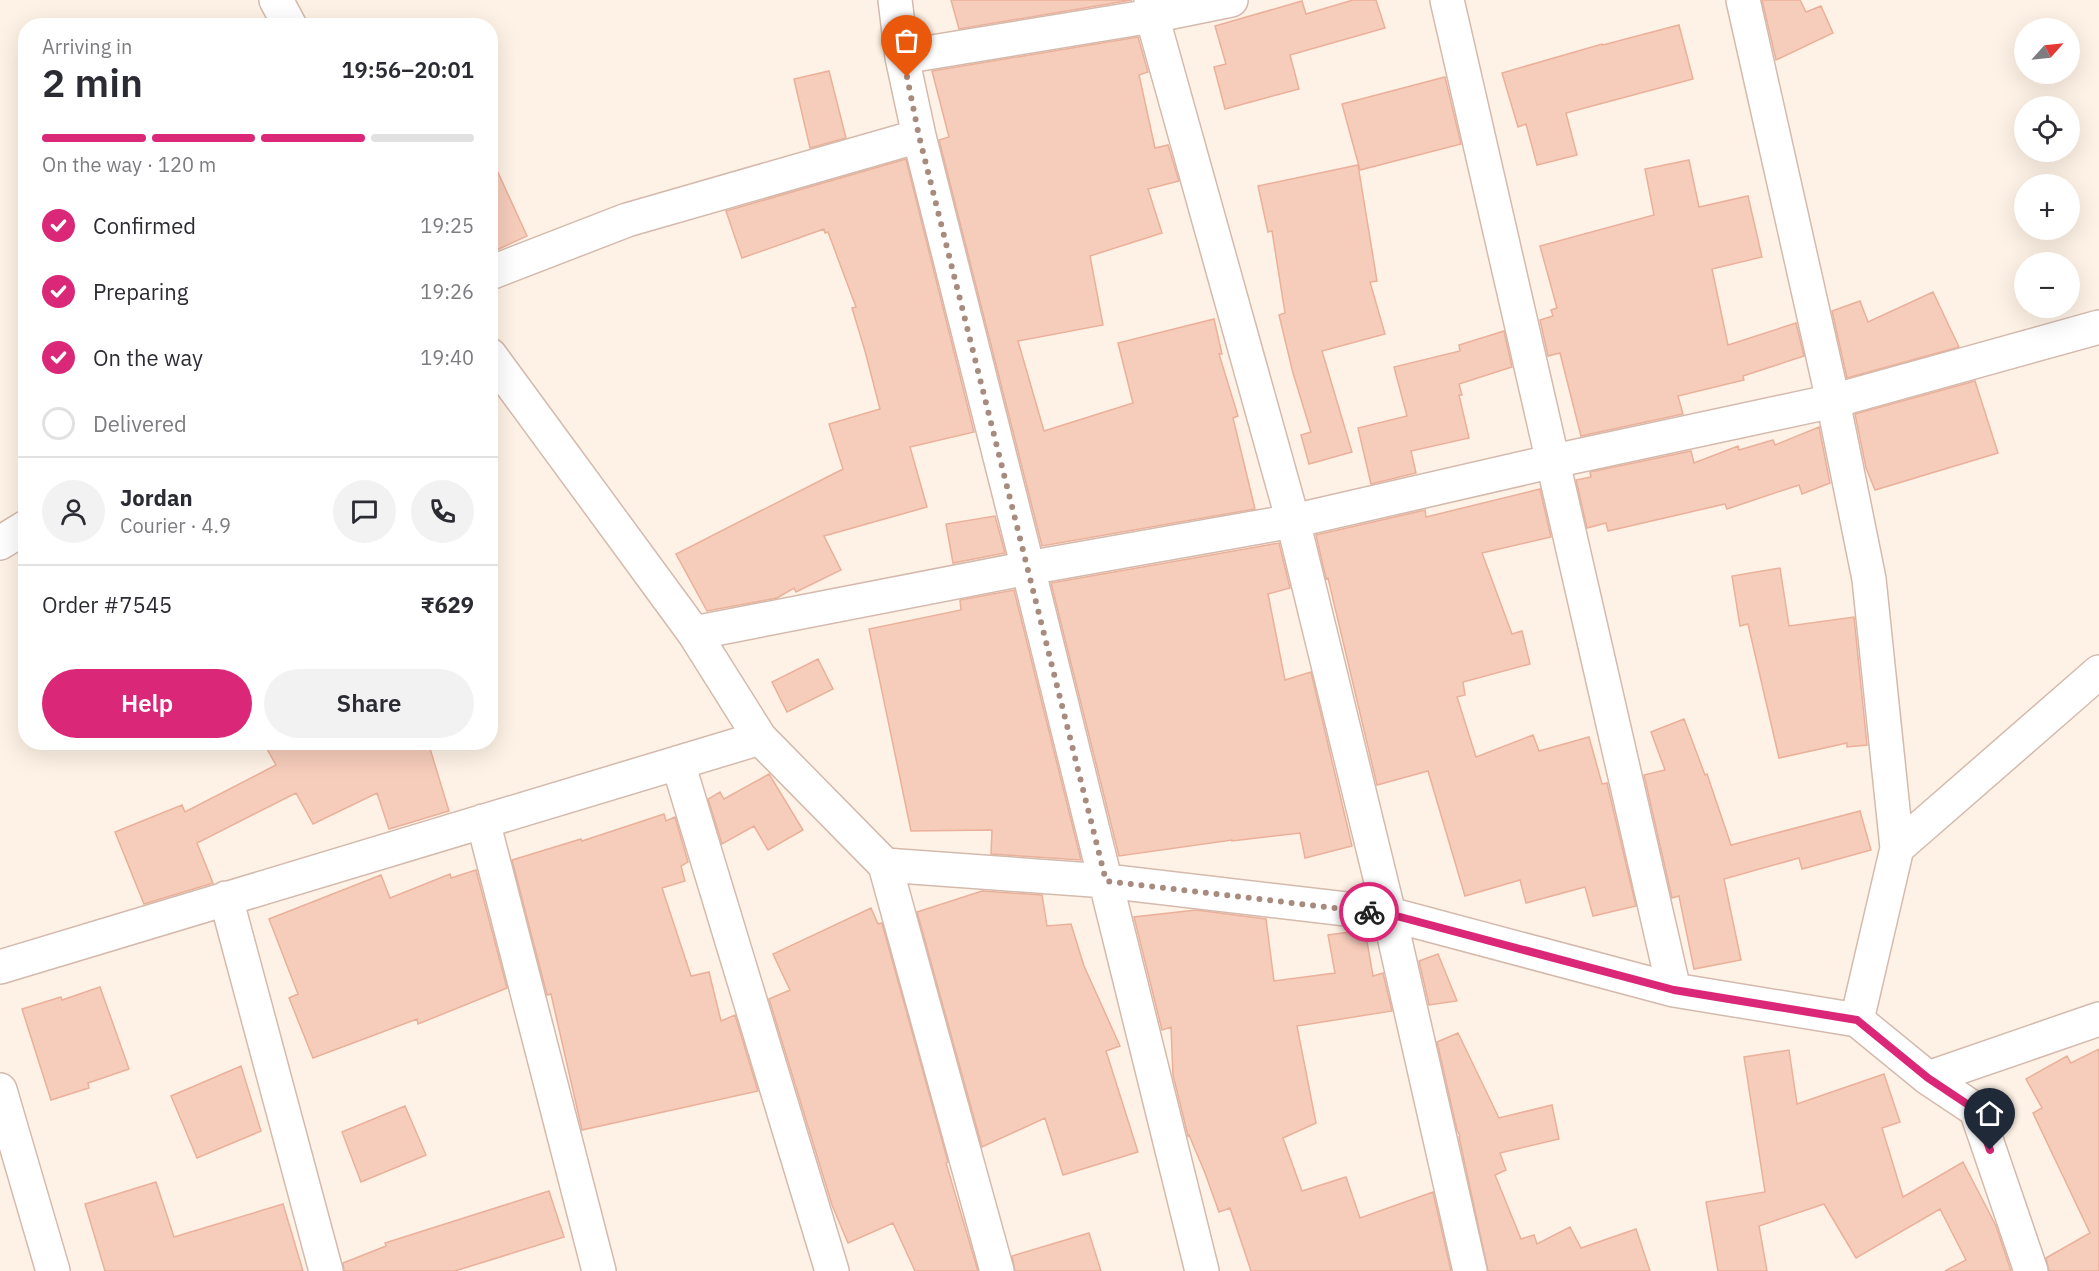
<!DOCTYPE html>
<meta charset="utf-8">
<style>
:root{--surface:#fff;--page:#f2f2f3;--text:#2b2b33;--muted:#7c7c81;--line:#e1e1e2;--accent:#db2777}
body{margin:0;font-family:"IBM Plex Sans",sans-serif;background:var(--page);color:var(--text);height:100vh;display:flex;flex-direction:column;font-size:22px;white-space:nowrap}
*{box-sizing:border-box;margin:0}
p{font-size:20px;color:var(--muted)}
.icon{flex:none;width:33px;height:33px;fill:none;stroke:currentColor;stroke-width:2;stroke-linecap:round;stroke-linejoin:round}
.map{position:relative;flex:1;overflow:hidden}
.details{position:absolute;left:18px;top:18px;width:480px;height:732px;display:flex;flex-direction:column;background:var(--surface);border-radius:24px;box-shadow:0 6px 24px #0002}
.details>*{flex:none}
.needle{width:39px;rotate:63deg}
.tools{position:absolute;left:2014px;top:18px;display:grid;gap:12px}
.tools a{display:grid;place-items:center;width:66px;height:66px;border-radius:50%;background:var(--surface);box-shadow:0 6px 24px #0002;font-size:30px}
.pin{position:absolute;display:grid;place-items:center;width:51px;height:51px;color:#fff;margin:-62px -26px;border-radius:50% 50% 50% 0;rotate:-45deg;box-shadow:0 0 6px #0007}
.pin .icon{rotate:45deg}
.courier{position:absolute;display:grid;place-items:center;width:60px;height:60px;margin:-30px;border:4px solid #db2777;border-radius:50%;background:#fff;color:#222;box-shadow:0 2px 8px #0007}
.head em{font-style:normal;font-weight:600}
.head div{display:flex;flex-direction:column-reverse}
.head{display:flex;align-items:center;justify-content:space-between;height:102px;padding:0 24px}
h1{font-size:39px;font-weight:600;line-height:45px}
.bar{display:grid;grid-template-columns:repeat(4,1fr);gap:9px 6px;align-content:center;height:72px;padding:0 24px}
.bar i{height:8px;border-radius:4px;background:var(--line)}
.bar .selected{background:var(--accent)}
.bar p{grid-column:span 4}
.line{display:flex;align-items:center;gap:15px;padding:0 24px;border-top:2px solid var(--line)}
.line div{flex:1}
.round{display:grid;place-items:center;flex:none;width:63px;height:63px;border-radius:32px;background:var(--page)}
ol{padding:0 24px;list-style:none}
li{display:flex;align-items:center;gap:18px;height:66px}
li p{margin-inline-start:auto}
li .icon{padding:6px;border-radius:50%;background:var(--accent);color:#fff;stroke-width:4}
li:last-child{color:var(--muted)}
li i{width:33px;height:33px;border:3px solid var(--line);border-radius:50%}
.primary-button{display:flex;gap:12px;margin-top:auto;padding:12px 24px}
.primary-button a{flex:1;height:69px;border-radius:36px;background:var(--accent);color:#fff;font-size:24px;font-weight:600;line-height:69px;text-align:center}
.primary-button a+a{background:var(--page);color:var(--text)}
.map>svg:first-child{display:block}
.building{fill:#f6ccbb;stroke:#eab09a;stroke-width:1.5}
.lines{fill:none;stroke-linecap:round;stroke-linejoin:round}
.street-casing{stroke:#d4baad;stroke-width:36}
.street{stroke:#fff;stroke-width:33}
.done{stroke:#a88b7f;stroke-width:6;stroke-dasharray:0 10.8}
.route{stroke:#db2777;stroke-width:8}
</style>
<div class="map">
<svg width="2099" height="1271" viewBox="0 0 2099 1271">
<rect width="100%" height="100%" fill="#fef2e6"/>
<path class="building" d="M 951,0 L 1132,0 L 959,29 Z
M 1353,0 L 1376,0 L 1385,28 L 1290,55 L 1299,89 L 1225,109 L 1214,67 L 1226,64 L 1215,26 L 1302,1 L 1306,14 Z
M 1762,0 L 1800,0 L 1806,12 L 1821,6 L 1833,33 L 1776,60 Z
M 1679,25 L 1693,79 L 1566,113 L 1577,155 L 1537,165 L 1526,124 L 1518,127 L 1502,73 L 1602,44 L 1603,45 Z
M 1138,37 L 1148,72 L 1139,75 L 1155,148 L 1168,145 L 1179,181 L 1148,189 L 1162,233 L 1090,256 L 1103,325 L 1018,341 L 1044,431 L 1133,403 L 1118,343 L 1214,319 L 1222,354 L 1219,354 L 1238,416 L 1233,418 L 1255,509 L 1042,546 L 939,140 L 949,137 L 932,71 Z
M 829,71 L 846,138 L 810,148 L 794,79 Z
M 1445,77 L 1461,144 L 1360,170 L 1342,104 Z
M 490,155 L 527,236 L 490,253 Z
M 906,159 L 974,432 L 910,447 L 927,507 L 824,536 L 841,570 L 796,592 L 794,588 L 777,598 L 707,611 L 676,554 L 843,469 L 829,424 L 880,409 L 865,351 L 852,308 L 856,307 L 828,232 L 825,233 L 824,229 L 742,258 L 726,211 Z
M 1689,160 L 1699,207 L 1748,196 L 1762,257 L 1712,269 L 1728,345 L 1796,323 L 1804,356 L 1743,376 L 1744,380 L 1678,396 L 1683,414 L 1581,436 L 1560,353 L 1548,356 L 1540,320 L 1553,316 L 1551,310 L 1557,308 L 1540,246 L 1654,215 L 1645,169 Z
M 1358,165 L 1377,281 L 1370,282 L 1385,334 L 1322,351 L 1352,452 L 1309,464 L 1301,435 L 1311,432 L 1293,373 L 1279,315 L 1285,313 L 1272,231 L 1268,232 L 1258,186 Z
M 1933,292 L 1959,347 L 1847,378 L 1832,311 L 1860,301 L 1868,322 Z
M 1504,331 L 1512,367 L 1459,384 L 1462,395 L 1459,395 L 1469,438 L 1411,451 L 1416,473 L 1371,484 L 1358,428 L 1407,416 L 1394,367 L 1460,351 L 1459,345 Z
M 1975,381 L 1998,453 L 1875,490 L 1866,468 L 1855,414 Z
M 1819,427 L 1830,483 L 1802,494 L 1799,485 L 1727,509 L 1725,504 L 1608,531 L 1606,523 L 1587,528 L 1576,480 L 1591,477 L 1590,472 L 1691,451 L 1694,463 L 1738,446 L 1739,450 L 1773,440 L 1775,445 Z
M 1540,489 L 1551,537 L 1482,553 L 1512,634 L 1522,631 L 1530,664 L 1463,682 L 1465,695 L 1457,697 L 1476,757 L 1533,735 L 1539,751 L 1589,737 L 1602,784 L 1607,783 L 1636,906 L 1593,916 L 1585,887 L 1526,903 L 1520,880 L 1465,896 L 1428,771 L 1377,785 L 1328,578 L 1326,579 L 1316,535 L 1425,510 L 1426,517 Z
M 995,516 L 1005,553 L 953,563 L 946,524 Z
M 1279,543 L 1290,588 L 1268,594 L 1285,680 L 1311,672 L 1352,846 L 1305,858 L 1300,833 L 1232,841 L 1232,840 L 1119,856 L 1051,583 Z
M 1780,568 L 1789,626 L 1854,617 L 1867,745 L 1847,747 L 1847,743 L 1779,758 L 1748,624 L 1740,626 L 1732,576 Z
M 1014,590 L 1081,860 L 991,854 L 992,830 L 911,831 L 869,629 L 961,610 L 960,600 Z
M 818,659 L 833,689 L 787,712 L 772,682 Z
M 1684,719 L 1705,775 L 1707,774 L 1731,845 L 1860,811 L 1871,850 L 1802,869 L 1799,858 L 1724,879 L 1741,960 L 1694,969 L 1679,896 L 1672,898 L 1644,775 L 1665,770 L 1651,732 Z
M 263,742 L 428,742 L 449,811 L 389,829 L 377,793 L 313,824 L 296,793 L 197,843 L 213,883 L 144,904 L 115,832 L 182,805 L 185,812 L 276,765 Z
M 769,774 L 803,830 L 768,850 L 754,826 L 722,844 L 708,799 L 720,792 L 724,799 Z
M 664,814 L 666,821 L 675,817 L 688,862 L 681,866 L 685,881 L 662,888 L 691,976 L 709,972 L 721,1021 L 735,1015 L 758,1091 L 582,1130 L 551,994 L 547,995 L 512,860 L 581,839 L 582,841 Z
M 476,870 L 507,988 L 418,1024 L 417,1019 L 313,1058 L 289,998 L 298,994 L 269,919 L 381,875 L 390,898 L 450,874 L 451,878 Z
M 982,891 L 1042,895 L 1047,926 L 1071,924 L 1084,966 L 1120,1046 L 1106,1051 L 1138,1152 L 1063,1175 L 1045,1118 L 982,1147 L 917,912 Z
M 871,908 L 878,924 L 882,923 L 948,1162 L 946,1163 L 978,1271 L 915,1271 L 893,1223 L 848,1243 L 832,1205 L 769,999 L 790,990 L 773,954 Z
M 1196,910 L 1266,919 L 1274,981 L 1335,973 L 1328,935 L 1365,930 L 1373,976 L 1383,973 L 1392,1011 L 1297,1026 L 1316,1123 L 1283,1138 L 1302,1191 L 1346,1177 L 1360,1218 L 1433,1192 L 1451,1271 L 1251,1271 L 1230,1208 L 1219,1212 L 1205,1173 L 1189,1135 L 1188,1136 L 1173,1075 L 1171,1027 L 1162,1030 L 1134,917 Z
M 1438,954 L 1457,1001 L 1429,1005 L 1419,961 Z
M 100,987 L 129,1069 L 88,1083 L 89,1088 L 51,1100 L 22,1009 L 61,997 L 62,1000 Z
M 1458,1033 L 1499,1118 L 1552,1105 L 1559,1139 L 1500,1153 L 1506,1170 L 1495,1175 L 1521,1239 L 1534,1235 L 1537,1244 L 1570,1227 L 1581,1248 L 1636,1229 L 1650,1271 L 1488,1271 L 1459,1137 L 1460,1136 L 1457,1130 L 1437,1042 Z
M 2099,1049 L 2099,1271 L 2049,1271 L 2046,1258 L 2090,1233 L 2033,1113 L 2042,1108 L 2026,1079 L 2067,1056 L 2071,1063 Z
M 1789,1050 L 1797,1104 L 1884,1074 L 1900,1122 L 1882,1128 L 1903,1197 L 1963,1162 L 1996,1226 L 2011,1271 L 1945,1271 L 1966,1260 L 1940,1209 L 1856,1258 L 1824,1204 L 1759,1226 L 1767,1271 L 1718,1271 L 1706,1202 L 1765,1192 L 1744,1057 Z
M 241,1066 L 261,1131 L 197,1158 L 171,1096 Z
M 405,1106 L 426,1155 L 361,1182 L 342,1132 Z
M 156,1182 L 174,1237 L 283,1204 L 303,1271 L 105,1271 L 85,1204 Z
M 549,1191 L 564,1237 L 455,1271 L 344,1271 L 343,1263 L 386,1246 L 385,1243 Z
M 1089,1233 L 1101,1271 L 1015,1271 L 1012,1256 Z"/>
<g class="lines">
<g class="street-casing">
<path id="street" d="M 276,0 L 290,26
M 895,0 L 902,57 L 919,136 L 1028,568 L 1202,1271
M 1151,0 L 1152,16 L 1293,521 L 1389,914 L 1470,1271
M 1447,0 L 1674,990
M 1743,0 L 1833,401 L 1869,579 L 1897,848
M 902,57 L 1152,16 L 1231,0
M 490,273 L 627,220 L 919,136
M 490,355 L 694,633
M 0,543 L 26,527
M 760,738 L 885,865 L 997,1271
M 678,763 L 832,1271
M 483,821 L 599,1271
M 885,865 L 1106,881 L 1389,914 L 1674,990 L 1857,1020 L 1928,1078 L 1976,1110 L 2031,1271
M 226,898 L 326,1271
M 0,967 L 760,738 L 694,633 L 1028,568 L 1293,521 L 1554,461 L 1833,401 L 2099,327
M 1857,1020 L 1897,848 L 2099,672
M 1928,1078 L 2099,1019
M 0,1090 L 53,1271"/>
</g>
<use href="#street" class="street"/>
</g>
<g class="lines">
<path class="done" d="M 907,77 L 919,136 L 1106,881 L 1369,912"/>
<path class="route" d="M 1369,912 L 1389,914 L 1674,990 L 1857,1020 L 1928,1078 L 1976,1110 L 1990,1150"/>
</g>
</svg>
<div class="tools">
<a><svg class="needle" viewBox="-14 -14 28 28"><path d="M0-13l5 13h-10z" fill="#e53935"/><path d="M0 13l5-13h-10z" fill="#7c7c81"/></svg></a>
<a><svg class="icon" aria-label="locate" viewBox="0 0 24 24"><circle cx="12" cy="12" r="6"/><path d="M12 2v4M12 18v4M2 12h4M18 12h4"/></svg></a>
<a>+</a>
<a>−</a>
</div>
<div class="pin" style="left:907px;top:77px;background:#ea580c"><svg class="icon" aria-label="bag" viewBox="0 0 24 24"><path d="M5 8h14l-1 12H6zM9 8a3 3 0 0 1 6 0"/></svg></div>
<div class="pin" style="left:1990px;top:1150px;background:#1f2937"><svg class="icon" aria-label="home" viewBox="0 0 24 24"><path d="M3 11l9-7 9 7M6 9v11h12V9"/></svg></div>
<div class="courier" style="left:1369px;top:912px"><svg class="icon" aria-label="bike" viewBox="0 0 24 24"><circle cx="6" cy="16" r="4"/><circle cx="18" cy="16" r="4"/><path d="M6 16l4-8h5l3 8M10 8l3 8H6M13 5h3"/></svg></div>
<section class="details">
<div class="head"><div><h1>2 min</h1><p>Arriving in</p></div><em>19:56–20:01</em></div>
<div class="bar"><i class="selected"></i><i class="selected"></i><i class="selected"></i><i></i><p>On the way · 120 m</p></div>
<ol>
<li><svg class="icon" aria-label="check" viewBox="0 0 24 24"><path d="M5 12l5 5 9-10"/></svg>Confirmed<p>19:25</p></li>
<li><svg class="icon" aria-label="check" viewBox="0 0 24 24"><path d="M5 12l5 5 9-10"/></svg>Preparing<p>19:26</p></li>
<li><svg class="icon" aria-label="check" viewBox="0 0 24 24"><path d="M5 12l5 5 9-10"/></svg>On the way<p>19:40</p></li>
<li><i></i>Delivered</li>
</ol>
<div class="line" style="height:108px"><a class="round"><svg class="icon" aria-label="person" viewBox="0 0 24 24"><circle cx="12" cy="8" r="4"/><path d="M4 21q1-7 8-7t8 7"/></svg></a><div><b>Jordan</b><p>Courier · 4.9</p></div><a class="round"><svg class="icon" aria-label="chat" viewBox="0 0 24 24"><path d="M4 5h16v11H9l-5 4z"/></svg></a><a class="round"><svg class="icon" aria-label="phone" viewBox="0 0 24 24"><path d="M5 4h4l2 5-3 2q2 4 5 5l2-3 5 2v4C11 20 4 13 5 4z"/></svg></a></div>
<div class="line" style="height:78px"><div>Order #7545</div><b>₹629</b></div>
<div class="primary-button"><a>Help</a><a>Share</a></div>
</section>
</div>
